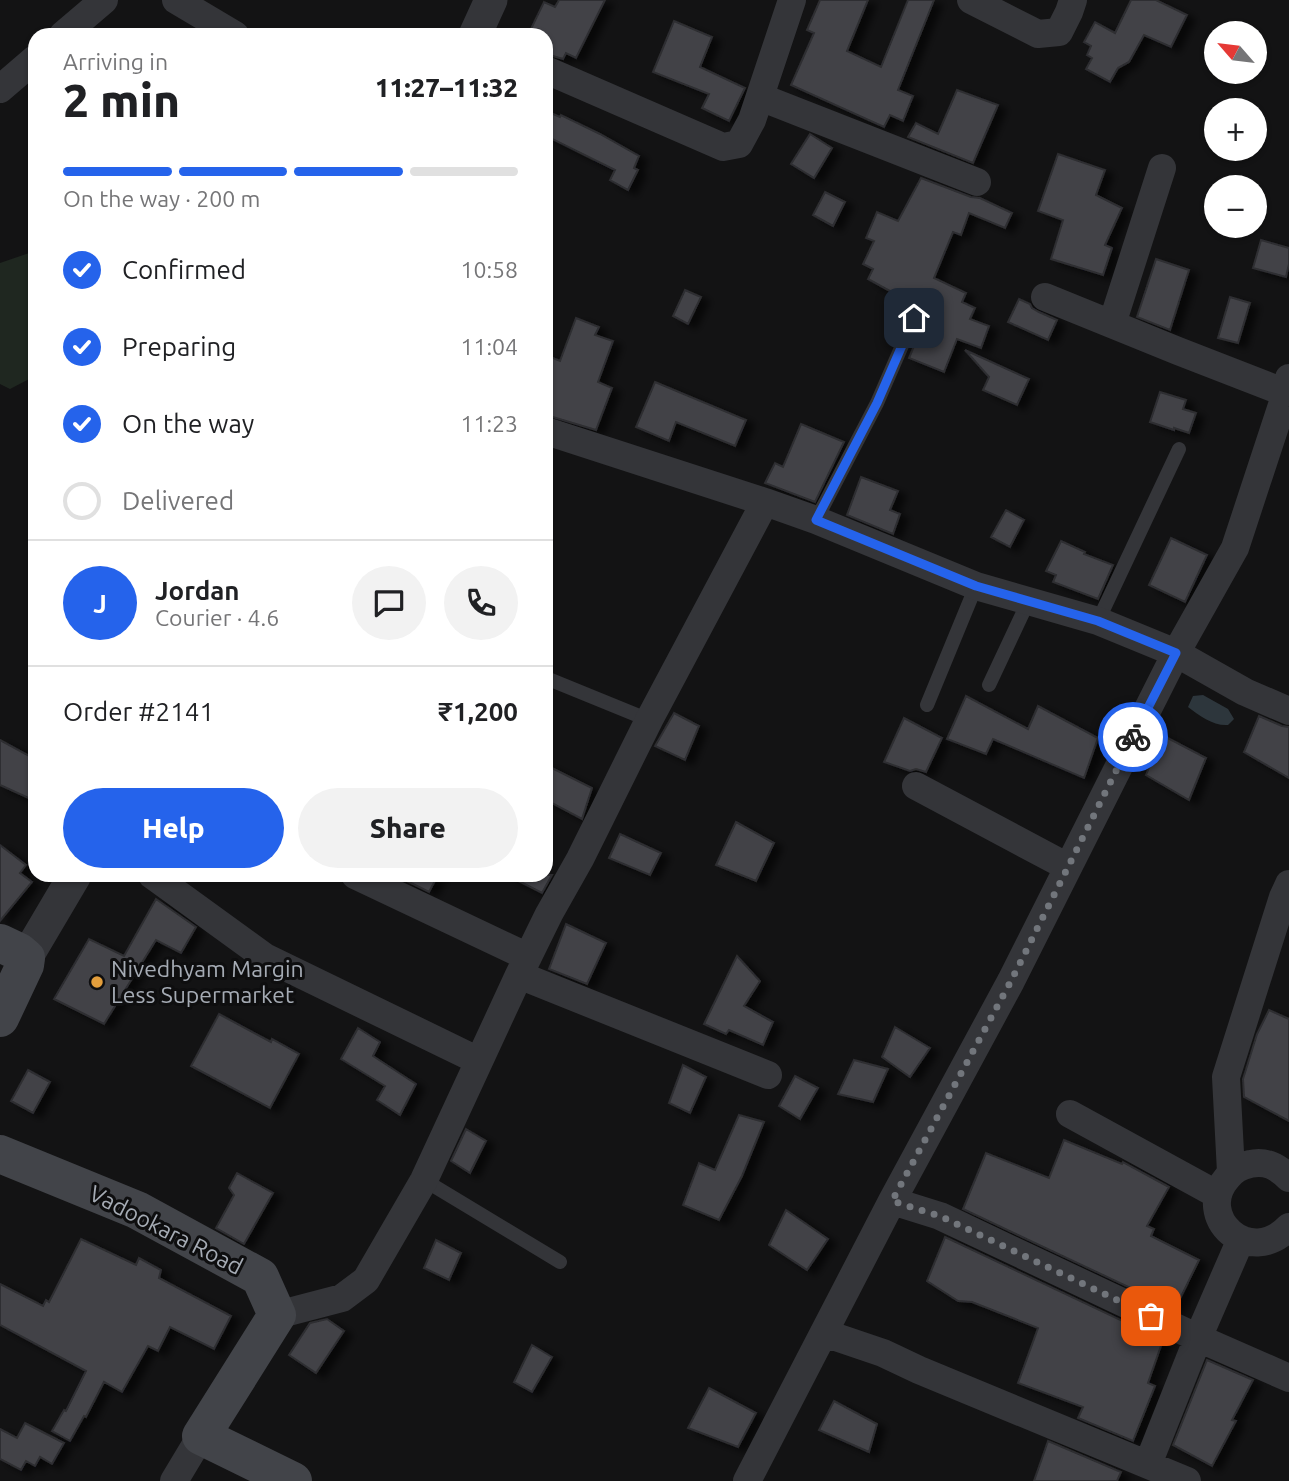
<!DOCTYPE html>
<meta charset="utf-8">
<style>
:root{--surface:#fff;--page:#f2f2f2;--text:#202124;--muted:#757577;--line:#e0e0e0;--accent:#2563eb}
body{margin:0;font-family:Ubuntu,sans-serif;background:var(--page);color:var(--text);height:100vh;display:flex;flex-direction:column;font-size:26px;white-space:nowrap}
*{box-sizing:border-box;margin:0}
p{font-size:23px;color:var(--muted)}
.icon{flex:none;width:38px;height:38px;fill:none;stroke:currentColor;stroke-width:2;stroke-linecap:round;stroke-linejoin:round}
.map{position:relative;flex:1;overflow:hidden}
.drawer{position:absolute;left:28px;top:28px;width:525px;height:854px;display:flex;flex-direction:column;background:var(--surface);border-radius:21px;box-shadow:0 2px 5px #0004}
.drawer>*{flex:none}
.needle{width:46px;rotate:298deg}
.buttons{position:absolute;left:1204px;top:21px;display:grid;gap:14px}
.buttons a{display:grid;place-items:center;width:63px;height:63px;border-radius:50%;background:var(--surface);box-shadow:0 2px 5px #0004;font-size:35px}
.pin{position:absolute;display:grid;place-items:center;width:60px;height:60px;color:#fff;margin:-30px;border-radius:14px;box-shadow:0 4px 10px #0006}
.courier{position:absolute;display:grid;place-items:center;width:70px;height:70px;margin:-35px;border:5px solid #2563eb;border-radius:50%;background:#fff;color:#222;box-shadow:0 2px 9px #0007}
.summary em{font-style:normal;font-weight:800}
.summary div{display:flex;flex-direction:column-reverse}
.summary{display:flex;align-items:center;justify-content:space-between;height:119px;padding:0 35px}
h1{font-size:46px;font-weight:800;line-height:52px}
.bar{display:grid;grid-template-columns:repeat(4,1fr);gap:10px 7px;align-content:center;height:84px;padding:0 35px}
.bar i{height:9px;border-radius:5px;background:var(--line)}
.bar .on{background:var(--accent)}
.bar p{grid-column:span 4}
.line{display:flex;align-items:center;gap:18px;padding:0 35px;border-top:2px solid var(--line)}
.line div{flex:1}
.round{display:grid;place-items:center;flex:none;width:74px;height:74px;border-radius:37px;background:var(--page)}
ol{padding:0 35px;list-style:none}
li{display:flex;align-items:center;gap:21px;height:77px}
li p{margin-inline-start:auto}
li .icon{padding:7px;border-radius:50%;background:var(--accent);color:#fff;stroke-width:4}
li:last-child{color:var(--muted)}
li i{width:38px;height:38px;border:4px solid var(--line);border-radius:50%}
.action{display:flex;gap:14px;margin-top:auto;padding:14px 35px}
.action a{flex:1;height:80px;border-radius:42px;background:var(--accent);color:#fff;font-size:28px;font-weight:800;line-height:80px;text-align:center}
.action a+a{background:var(--page);color:var(--text)}
.map>svg:first-child{display:block}
.green{fill:#1f2720}
.water{fill:#2d363c}
.building{fill:#424347;stroke:#2d2d30;stroke-width:2;filter:url(#shadow)}
.lines{fill:none;stroke-linecap:round;stroke-linejoin:round}
.service{stroke:#343539;stroke-width:14}
.minor{stroke:#343539;stroke-width:28}
.tertiary{stroke:#343539;stroke-width:33}
.secondary{stroke:#424449;stroke-width:38}
.done{stroke:#72767c;stroke-width:7;stroke-dasharray:0 12.6}
.route{stroke:#2563eb;stroke-width:9}
.poi-dot{fill:#e39e3c;stroke:#0e0e0f;stroke-width:2.5}
.labels{text-anchor:middle;stroke-width:6;stroke-linejoin:round;paint-order:stroke}
.poi-label{font-size:23px;fill:#a5abb4;stroke:#0e0e0f;text-anchor:start}
.street-label{font-size:23px;fill:#a5abb4;stroke:#0e0e0f}
</style>
<div class="map">
<svg width="1289" height="1481" viewBox="0 0 1289 1481">
<defs>
<filter id="shadow"><feDropShadow dx="8" dy="4.5" stdDeviation="3.5" flood-color="#0009"/></filter>
</defs>
<rect width="100%" height="100%" fill="#131314"/>
<path class="green" d="M 35,251 L 35,376 L 10,389 L 0,384 L 0,263 Z"/>
<path class="water" d="M 1203,695 L 1228,709 L 1234,719 L 1228,725 C 1213,726 1200,716 1188,707 L 1193,696 Z"/>
<path class="building" d="M 559,0 L 605,0 L 576,58 L 566,53 L 563,59 L 546,54 L 546,35 L 528,35 L 544,2 L 555,7 Z
M 820,0 L 868,0 L 847,51 L 881,67 L 908,0 L 934,0 L 898,90 L 913,96 L 903,121 L 890,115 L 884,127 L 791,85 L 814,33 L 807,30 Z
M 1131,0 L 1156,0 L 1187,15 L 1171,47 L 1144,35 L 1129,62 L 1118,68 L 1110,82 L 1086,69 L 1092,58 L 1087,55 L 1091,46 L 1084,42 L 1095,22 L 1115,33 Z
M 674,21 L 712,37 L 700,67 L 745,88 L 729,121 L 702,108 L 709,94 L 653,72 Z
M 957,90 L 998,105 L 973,163 L 908,137 L 916,123 L 938,134 Z
M 546,111 L 560,117 L 561,115 L 600,134 L 639,156 L 634,168 L 638,170 L 628,190 L 610,180 L 615,170 L 546,136 Z
M 810,134 L 832,148 L 814,178 L 791,164 Z
M 1058,154 L 1105,170 L 1096,195 L 1122,208 L 1105,245 L 1112,248 L 1103,275 L 1051,259 L 1063,220 L 1038,211 Z
M 921,178 L 971,197 L 980,198 L 1012,213 L 1005,228 L 969,213 L 961,235 L 953,232 L 934,278 L 966,293 L 962,302 L 975,308 L 970,319 L 989,326 L 981,348 L 957,339 L 944,372 L 909,358 L 928,312 L 868,279 L 873,269 L 863,264 L 874,241 L 866,238 L 877,212 L 898,221 Z
M 825,192 L 845,202 L 833,226 L 813,215 Z
M 1261,240 L 1289,248 L 1289,264 L 1286,277 L 1253,268 Z
M 1156,259 L 1189,270 L 1170,330 L 1137,317 Z
M 685,290 L 701,297 L 688,324 L 673,316 Z
M 1230,297 L 1250,303 L 1238,343 L 1218,338 Z
M 1019,299 L 1030,304 L 1032,308 L 1039,312 L 1057,320 L 1048,340 L 1008,322 Z
M 576,318 L 599,327 L 595,335 L 613,341 L 598,382 L 612,388 L 596,430 L 546,415 L 546,355 L 560,361 Z
M 965,350 L 1029,379 L 1017,405 L 983,390 L 989,377 Z
M 655,382 L 746,420 L 735,446 L 676,422 L 669,441 L 636,427 Z
M 1160,392 L 1186,400 L 1183,409 L 1196,413 L 1189,433 L 1174,428 L 1174,430 L 1150,422 Z
M 801,424 L 844,442 L 815,502 L 765,483 L 775,463 L 783,467 Z
M 861,477 L 898,491 L 890,510 L 900,514 L 893,534 L 847,515 Z
M 1006,510 L 1024,520 L 1010,547 L 991,537 Z
M 1171,538 L 1207,555 L 1185,602 L 1149,585 Z
M 1061,541 L 1085,552 L 1084,554 L 1113,565 L 1098,599 L 1053,582 L 1056,575 L 1046,571 Z
M 966,696 L 1028,729 L 1038,706 L 1098,738 L 1084,778 L 993,739 L 986,754 L 947,739 Z
M 674,713 L 699,726 L 685,760 L 655,746 Z
M 1259,716 L 1282,726 L 1289,727 L 1289,778 L 1244,752 Z
M 904,718 L 942,738 L 926,772 L 916,769 L 910,771 L 884,762 Z
M 1162,735 L 1206,758 L 1189,800 L 1146,775 Z
M 0,740 L 35,759 L 35,801 L 0,785 Z
M 546,765 L 592,788 L 582,819 L 546,800 Z
M 736,822 L 774,843 L 756,881 L 716,865 Z
M 620,834 L 661,853 L 650,875 L 609,858 Z
M 0,845 L 26,865 L 20,873 L 32,882 L 0,921 Z
M 408,875 L 438,875 L 429,892 L 405,880 Z
M 507,875 L 552,875 L 542,893 Z
M 156,899 L 196,927 L 181,953 L 156,940 L 104,1024 L 54,999 L 89,939 L 124,956 Z
M 566,924 L 606,943 L 587,984 L 549,969 Z
M 737,956 L 760,981 L 744,1006 L 773,1022 L 763,1045 L 729,1030 L 726,1034 L 704,1024 Z
M 1269,1010 L 1289,1019 L 1289,1121 L 1244,1097 L 1243,1079 L 1257,1034 Z
M 219,1014 L 271,1042 L 272,1039 L 299,1054 L 270,1108 L 191,1066 Z
M 895,1027 L 930,1048 L 910,1077 L 882,1057 Z
M 358,1028 L 380,1042 L 373,1056 L 416,1084 L 400,1115 L 377,1100 L 385,1086 L 341,1059 Z
M 854,1060 L 888,1069 L 873,1102 L 838,1094 Z
M 683,1065 L 706,1077 L 690,1113 L 669,1103 Z
M 28,1070 L 50,1082 L 33,1113 L 11,1101 Z
M 795,1076 L 818,1088 L 800,1119 L 779,1106 Z
M 739,1115 L 764,1122 L 742,1176 L 719,1220 L 683,1205 L 699,1163 L 715,1170 Z
M 466,1129 L 486,1141 L 470,1173 L 451,1161 Z
M 1064,1140 L 1122,1164 L 1123,1162 L 1169,1187 L 1147,1226 L 1154,1229 L 1151,1236 L 1199,1260 L 1175,1309 L 963,1209 L 986,1153 L 1049,1178 Z
M 237,1173 L 273,1193 L 244,1244 L 216,1228 L 234,1195 L 229,1188 Z
M 786,1210 L 828,1239 L 807,1270 L 769,1245 Z
M 945,1237 L 1163,1340 L 1148,1383 L 1155,1386 L 1133,1441 L 1078,1418 L 1083,1407 L 1018,1383 L 1038,1328 L 972,1302 L 958,1301 L 927,1281 Z
M 81,1239 L 136,1265 L 139,1258 L 161,1270 L 159,1278 L 231,1316 L 214,1349 L 170,1327 L 158,1351 L 148,1346 L 122,1392 L 104,1382 L 86,1417 L 84,1416 L 70,1441 L 52,1431 L 64,1410 L 66,1411 L 86,1371 L 0,1325 L 0,1284 L 43,1306 L 46,1300 L 49,1302 Z
M 436,1240 L 461,1253 L 449,1280 L 424,1268 Z
M 327,1319 L 344,1331 L 316,1373 L 289,1355 L 310,1323 Z
M 532,1345 L 552,1357 L 532,1392 L 514,1382 Z
M 1207,1360 L 1253,1380 L 1232,1420 L 1236,1421 L 1212,1466 L 1173,1445 Z
M 709,1388 L 756,1413 L 738,1447 L 688,1428 Z
M 834,1401 L 877,1424 L 869,1452 L 819,1430 Z
M 25,1423 L 64,1443 L 52,1464 L 40,1457 L 35,1466 L 26,1461 L 21,1470 L 0,1459 L 0,1429 L 17,1438 Z
M 1048,1441 L 1121,1472 L 1117,1481 L 1034,1481 Z"/>
<g class="lines">
<path class="service" d="M 816,520 L 877,403 L 914,318
M 1098,621 L 1179,449
M 546,678 L 649,720
M 989,685 L 1028,602
M 927,705 L 976,586
M 424,1180 L 560,1262"/>
<path class="minor" d="M 176,0 L 235,35
M 971,0 L 1038,34 L 1059,32 L 1069,12 L 1073,0
M 63,35 L 104,0
M 546,70 L 723,147 L 739,144 L 752,120 L 792,0
M 0,89 L 35,59
M 760,97 L 977,182
M 1045,297 L 1178,351 L 1286,393
M 1112,324 L 1162,168
M 546,431 L 765,502 L 816,520 L 976,586 L 1098,621 L 1176,653 L 1245,692 L 1289,711
M 765,502 L 649,720 L 580,859 L 549,914 L 519,975 L 768,1075
M 916,786 L 1068,867
M 152,875 L 265,957 L 479,1061
M 355,875 L 528,957
M 1070,1114 L 1218,1195
M 1231,1172 L 1226,1077 L 1283,897 L 1289,884
M 1289,1178 C 1278,1167 1266,1160 1250,1164 C 1240,1166 1233,1170 1227,1178 C 1194,1216 1249,1269 1289,1227
M 892,1201 L 940,1216 L 1198,1338 L 1289,1378
M 277,1315 L 342,1298 L 366,1280 L 424,1180 L 519,975
M 824,1333 L 883,1353 L 919,1370 L 1187,1481
M 1148,1464 L 1198,1338 L 1241,1239
M 174,1481 L 201,1436
M 747,1481 L 892,1201 L 1011,981 L 1176,653 L 1235,548 L 1286,393 L 1289,378"/>
<path class="tertiary" d="M 475,35 L 491,0
M 26,958 L 75,875"/>
<path class="secondary" d="M 0,943 L 19,952 L 26,958 L 25,965 L 0,1018
M 0,1154 L 137,1210 L 260,1277 L 277,1315 L 201,1436 L 293,1481"/>
</g>
<g class="lines">
<path class="done" d="M 1133,737 L 1011,981 L 892,1201 L 940,1216 L 1151,1316"/>
<path class="route" d="M 914,318 L 877,403 L 816,520 L 976,586 L 1098,621 L 1176,653 L 1133,737"/>
</g>
<circle class="poi-dot" cx="97" cy="982" r="7"/>
<g class="labels">
<g class="poi-label">
<text x="111" y="977">Nivedhyam Margin<tspan x="111" dy="26">Less Supermarket</tspan></text>
</g>
<g class="street-label">
<text transform="translate(166 1230) rotate(27)" y="8">Vadookara Road</text>
</g>
</g>
</svg>
<div class="buttons">
<a><svg class="needle" viewBox="-14 -14 28 28"><path d="M0-13l5 13h-10z" fill="#e53935"/><path d="M0 13l5-13h-10z" fill="#757577"/></svg></a>
<a>+</a>
<a>−</a>
</div>
<div class="pin" style="left:1151px;top:1316px;background:#ea580c"><svg class="icon" aria-label="bag" viewBox="0 0 24 24"><path d="M5 8h14l-1 12H6zM9 8a3 3 0 0 1 6 0"/></svg></div>
<div class="pin" style="left:914px;top:318px;background:#1f2937"><svg class="icon" aria-label="home" viewBox="0 0 24 24"><path d="M3 11l9-7 9 7M6 9v11h12V9"/></svg></div>
<div class="courier" style="left:1133px;top:737px"><svg class="icon" aria-label="bike" viewBox="0 0 24 24"><circle cx="6" cy="16" r="4"/><circle cx="18" cy="16" r="4"/><path d="M6 16l4-8h5l3 8M10 8l3 8H6M13 5h3"/></svg></div>
<section class="drawer">
<div class="summary"><div><h1>2 min</h1><p>Arriving in</p></div><em>11:27–11:32</em></div>
<div class="bar"><i class="on"></i><i class="on"></i><i class="on"></i><i></i><p>On the way · 200 m</p></div>
<ol>
<li><svg class="icon" aria-label="check" viewBox="0 0 24 24"><path d="M5 12l5 5 9-10"/></svg>Confirmed<p>10:58</p></li>
<li><svg class="icon" aria-label="check" viewBox="0 0 24 24"><path d="M5 12l5 5 9-10"/></svg>Preparing<p>11:04</p></li>
<li><svg class="icon" aria-label="check" viewBox="0 0 24 24"><path d="M5 12l5 5 9-10"/></svg>On the way<p>11:23</p></li>
<li><i></i>Delivered</li>
</ol>
<div class="line" style="height:126px"><b class="round" style="background:var(--accent);color:#fff">J</b><div><b>Jordan</b><p>Courier · 4.6</p></div><a class="round"><svg class="icon" aria-label="chat" viewBox="0 0 24 24"><path d="M4 5h16v11H9l-5 4z"/></svg></a><a class="round"><svg class="icon" aria-label="phone" viewBox="0 0 24 24"><path d="M5 4h4l2 5-3 2q2 4 5 5l2-3 5 2v4C11 20 4 13 5 4z"/></svg></a></div>
<div class="line" style="height:91px"><div>Order #2141</div><b>₹1,200</b></div>
<div class="action"><a>Help</a><a>Share</a></div>
</section>
</div>
